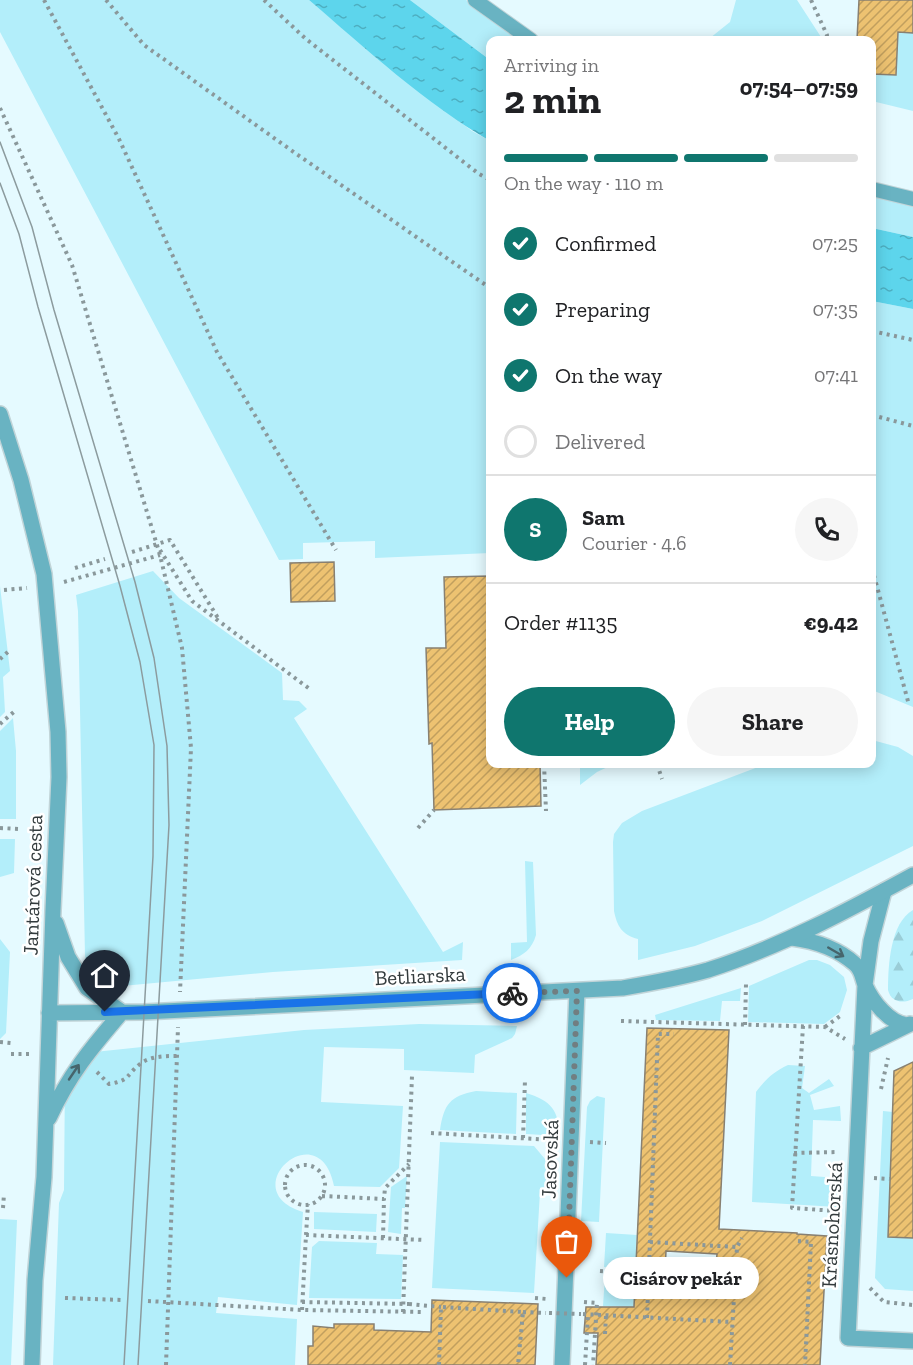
<!DOCTYPE html>
<meta charset="utf-8">
<style>
:root{--surface:#fff;--page:#f6f6f6;--text:#202124;--muted:#757577;--line:#e0e0e0;--accent:#0f766e}
body{margin:0;font-family:"Zilla Slab",serif;background:var(--page);color:var(--text);height:100vh;display:flex;flex-direction:column;font-size:22px;white-space:nowrap}
*{box-sizing:border-box;margin:0}
p{font-size:20px;color:var(--muted)}
.icon{flex:none;width:33px;height:33px;fill:none;stroke:currentColor;stroke-width:2;stroke-linecap:round;stroke-linejoin:round}
.map{position:relative;flex:1;overflow:hidden}
.details{position:absolute;left:486px;top:36px;width:390px;height:732px;display:flex;flex-direction:column;background:var(--surface);border-radius:12px;box-shadow:0 3px 15px #0003}
.details>*{flex:none}
.pin{position:absolute;display:grid;place-items:center;width:51px;height:51px;color:#fff;margin:-62px -26px;border-radius:50% 50% 50% 0;rotate:-45deg;box-shadow:0 0 6px #0007}
.pin .icon{rotate:45deg}
.courier{position:absolute;display:grid;place-items:center;width:60px;height:60px;margin:-30px;border:4px solid #1a73e8;border-radius:50%;background:#fff;color:#222;box-shadow:0 2px 8px #0007}
.bubble{position:absolute;height:42px;border-radius:21px;background:var(--surface);box-shadow:0 3px 15px #0003;font-size:20px;font-weight:800;line-height:42px;text-align:center}
.head em{font-style:normal;font-weight:800}
.head div{display:flex;flex-direction:column-reverse}
.head{display:flex;align-items:center;justify-content:space-between;height:102px;padding:0 18px}
h1{font-size:39px;font-weight:800;line-height:45px}
.bar{display:grid;grid-template-columns:repeat(4,1fr);gap:9px 6px;align-content:center;height:72px;padding:0 18px}
.bar i{height:8px;border-radius:4px;background:var(--line)}
.bar .on{background:var(--accent)}
.bar p{grid-column:span 4}
.line{display:flex;align-items:center;gap:15px;padding:0 18px;border-top:2px solid var(--line)}
.line div{flex:1}
.round{display:grid;place-items:center;flex:none;width:63px;height:63px;border-radius:32px;background:var(--page)}
ol{padding:0 18px;list-style:none}
li{display:flex;align-items:center;gap:18px;height:66px}
li p{margin-inline-start:auto}
li .icon{padding:6px;border-radius:50%;background:var(--accent);color:#fff;stroke-width:4}
li:last-child{color:var(--muted)}
li i{width:33px;height:33px;border:3px solid var(--line);border-radius:50%}
.action{display:flex;gap:12px;margin-top:auto;padding:12px 18px}
.action a{flex:1;height:69px;border-radius:36px;background:var(--accent);color:#fff;font-size:24px;font-weight:800;line-height:69px;text-align:center}
.action a+a{background:var(--page);color:var(--text)}
.map>svg:first-child{display:block}
.green{fill:#b3eefa}
.forest{fill:url(#forest-firs)}
.water{fill:url(#water-ripples)}
.building{fill:url(#building-hatch);stroke:#888072;stroke-width:1.5;fill-rule:evenodd}
.lines{fill:none;stroke-linecap:round;stroke-linejoin:round}
.service-casing{stroke:#c1d4d8;stroke-width:16}
.minor-casing{stroke:#c1d4d8;stroke-width:18}
.tertiary-casing{stroke:#c1d4d8;stroke-width:18}
.path{stroke:#8a989b;stroke-width:4;stroke-dasharray:3 4.5;stroke-linecap:butt}
.service{stroke:#69b3c2;stroke-width:14}
.minor{stroke:#69b3c2;stroke-width:15}
.tertiary{stroke:#69b3c2;stroke-width:15}
.tram{stroke:#8c9b9e;stroke-width:1.5}
.path-bridge{stroke:#8a989b;stroke-width:4;stroke-dasharray:3 4.5;stroke-linecap:butt}
.oneway{stroke:#46656c}
.done{stroke:#717e81;stroke-width:6;stroke-dasharray:0 10.8}
.route{stroke:#1a73e8;stroke-width:8}
.labels{text-anchor:middle;stroke-width:5;stroke-linejoin:round;paint-order:stroke}
.street-label{font-size:21px;fill:#333b3d;stroke:#fff}
</style>
<div class="map">
<svg width="913" height="1365" viewBox="0 0 913 1365">
<defs>
<pattern id="forest-firs" width="22" height="20" patternUnits="userSpaceOnUse" patternTransform="scale(1.5)"><rect width="22" height="20" fill="#b3eefa"/><path d="M5 1l3.5 6h-7zM16 11l3.5 6h-7z" fill="#9acdd7"/></pattern>
<pattern id="water-ripples" width="26" height="14" patternUnits="userSpaceOnUse" patternTransform="scale(1.5)"><rect width="26" height="14" fill="#5dd5ec"/><path d="M2 4q2-2 4 0t4 0M15 11q2-2 4 0t4 0" fill="none" stroke="#4daec0"/></pattern>
<pattern id="building-hatch" width="6" height="6" patternUnits="userSpaceOnUse" patternTransform="scale(1.5)"><rect width="6" height="6" fill="#edc271"/><path d="M-1 1l2-2M0 6l6-6M5 7l2-2" fill="none" stroke="#c19f5e"/></pattern>
</defs>
<rect width="100%" height="100%" fill="#e5faff"/>
<path class="green" d="M 0,0 L 309,0 L 387,66 L 472,131 L 490,141 L 490,553 L 375,558 L 375,541 L 303,543 L 303,559 L 279,560 L 0,32 Z
M 410,0 L 466,0 L 522,40 L 490,40 L 490,60 Z
M 736,0 L 797,0 L 821,37 L 821,40 L 714,40 L 710,38 L 730,22 Z
M 898,32 L 913,33 L 913,111 L 872,101 L 872,74 L 896,75 Z
M 872,196 L 913,207 L 913,237 L 872,228 Z
M 872,301 L 913,309 L 913,707 L 872,690 Z
M 153,571 L 179,598 L 282,673 L 283,700 L 299,701 L 307,709 L 294,718 L 443,952 L 463,942 L 462,960 L 273,972 L 122,986 C 104,982 89,976 85,956 L 78,611 L 76,595 Z
M 0,586 L 10,671 L 3,677 L 5,712 L 0,717 Z
M 13,718 L 16,751 L 16,819 L 0,819 L 0,731 Z
M 872,740 L 898,747 L 913,756 L 913,846 L 762,921 L 695,946 L 638,960 L 638,939 C 622,935 617,926 614,911 L 613,842 L 614,834 L 622,823 L 642,811 L 766,764 L 872,764 Z
M 580,764 L 614,764 L 597,772 L 580,785 Z
M 0,839 L 15,839 L 14,873 L 0,877 Z
M 525,861 L 533,862 L 536,935 C 532,949 524,955 511,960 L 511,943 L 527,942 Z
M 0,939 L 10,952 L 6,1033 L 0,1039 Z
M 809,960 L 817,960 L 830,965 L 844,977 L 847,990 L 840,1012 L 824,1024 L 748,1022 L 749,986 Z
M 741,988 L 740,1001 L 722,1001 L 720,1021 L 656,1020 L 655,1015 Z
M 419,1024 L 517,1026 L 515,1034 L 512,1038 L 475,1055 L 474,1073 L 404,1070 L 404,1049 L 324,1047 L 321,1102 L 403,1106 L 399,1168 L 380,1187 L 334,1186 C 319,1111 232,1191 303,1212 L 297,1305 L 218,1297 L 216,1313 L 297,1319 L 295,1365 L 53,1365 L 59,1203 L 64,1190 L 65,1072 L 73,1060 L 85,1053 L 304,1030 Z
M 788,1065 L 805,1066 L 802,1088 L 809,1093 L 829,1079 L 834,1086 L 810,1095 L 814,1110 L 840,1106 L 841,1121 L 813,1120 L 811,1176 L 838,1178 L 837,1207 L 752,1202 L 756,1092 C 766,1079 773,1072 788,1065 Z
M 476,1091 L 517,1093 L 516,1134 L 440,1130 C 444,1104 450,1096 476,1091 Z
M 526,1093 C 552,1101 558,1110 560,1136 L 526,1134 Z
M 597,1096 L 605,1098 L 599,1222 L 581,1221 L 587,1107 L 590,1101 Z
M 883,1111 L 893,1112 L 888,1236 L 913,1238 L 913,1291 L 885,1289 L 875,1278 Z
M 440,1142 L 534,1146 L 550,1165 L 549,1186 L 540,1192 L 534,1293 L 432,1288 Z
M 407,1176 L 405,1208 L 402,1208 L 401,1234 L 388,1232 L 391,1187 Z
M 314,1212 L 377,1214 L 376,1232 L 314,1229 Z
M 0,1219 L 17,1220 L 11,1365 L 0,1365 Z
M 606,1233 L 637,1235 L 636,1269 L 604,1267 Z
M 319,1241 L 377,1243 L 376,1254 L 403,1255 L 401,1299 L 309,1298 L 312,1247 Z
M 605,1276 L 636,1278 L 634,1307 L 603,1306 Z"/>
<path class="forest" d="M 913,910 L 913,999 C 902,1004 891,1002 888,990 C 888,966 890,923 913,910 Z"/>
<path class="water" d="M 309,0 L 410,0 L 490,60 L 490,141 C 426,104 365,48 309,0 Z
M 872,228 L 913,237 L 913,309 L 872,301 Z"/>
<path class="building" d="M 859,0 L 913,0 L 913,33 L 898,32 L 896,75 L 872,74 L 872,40 L 857,40 Z
M 334,562 L 335,601 L 291,602 L 290,563 Z
M 490,576 L 490,764 L 540,764 L 541,806 L 434,810 L 432,743 L 429,744 L 426,648 L 446,648 L 444,577 Z
M 647,1028 L 729,1030 L 719,1229 L 797,1233 L 797,1234 L 827,1236 L 820,1365 L 596,1365 L 598,1333 L 584,1333 L 586,1307 L 634,1307 ZM 666,1251 L 717,1254 L 714,1296 L 664,1293 Z
M 913,1062 L 913,1238 L 888,1237 L 894,1071 Z
M 432,1300 L 538,1304 L 535,1365 L 308,1365 L 308,1346 L 313,1346 L 313,1326 L 334,1328 L 334,1324 L 374,1324 L 374,1330 L 431,1332 Z"/>
<g class="lines">
<g class="service-casing">
<path id="service" d="M 475,0 L 531,40
M 872,189 L 913,199"/>
</g>
<g class="minor-casing">
<path id="minor" d="M 884,891 L 871,941 L 865,985 L 848,1338 L 913,1341
M 792,938 C 815,941 837,948 855,964 C 862,970 862,977 865,985 C 872,1001 889,1023 907,1025
M 861,1048 L 910,1024
M 562,1365 L 577,991"/>
</g>
<g class="tertiary-casing">
<path id="tertiary" d="M 0,414 L 21,480 L 44,574 L 58,732 L 59,777 L 53,910 L 44,1177 L 35,1280 L 32,1365
M 56,923 L 68,957 L 87,988 L 122,1012
M 49,1013 L 144,1012 L 623,988 C 652,983 680,978 708,970 C 780,947 847,911 913,875
M 49,1118 C 69,1075 91,1048 122,1012"/>
</g>
<path class="path" d="M 44,0 L 119,139 L 217,352 L 336,550
M 106,0 L 144,45 L 295,153 L 490,288
M 264,0 L 306,39 L 479,174 L 490,180
M 811,0 L 827,35 L 826,40
M 0,108 L 72,265 L 160,555 L 182,648 L 191,748 L 180,992
M 872,331 L 913,340
M 872,415 L 913,426
M 160,550 L 192,601 L 311,690
M 132,552 L 170,540 L 218,618
M 75,568 L 105,559
M 872,568 L 909,705
M 64,582 L 160,555
M 4,590 L 27,588
M 0,659 L 10,650
M 0,724 L 16,710
M 544,764 L 546,811
M 657,764 L 662,779
M 0,828 L 20,829
M 418,828 L 434,810
M 621,1021 L 825,1027 L 845,1039
M 745,1025 L 746,984
M 803,1026 L 792,1208 L 836,1211
M 825,1027 L 843,1014
M 0,1042 L 11,1043
M 11,1054 L 29,1054
M 97,1072 L 109,1084 C 131,1080 125,1076 140,1064 C 150,1056 165,1056 178,1056
M 881,1089 L 888,1058
M 431,1133 L 553,1140
M 523,1138 L 525,1080
M 590,1142 L 606,1143
M 794,1153 L 839,1152
M285 1185a20 20 0 1 1 40 0a20 20 0 1 1-40 0Z
M 874,1178 L 890,1179
M 322,1196 L 384,1199 L 385,1188 L 409,1164
M 3,1208 L 4,1194
M 306,1235 L 308,1204
M 383,1238 L 384,1199
M 798,1241 L 811,1242 L 805,1365
M 650,1242 L 736,1247
M 600,1271 L 664,1276 L 689,1286 L 734,1288
M 870,1288 L 884,1302 L 913,1305
M 65,1298 L 122,1300
M 535,1298 L 547,1299
M 148,1301 L 302,1310 L 421,1312
M 584,1302 L 597,1303 L 593,1365
M 409,1304 L 441,1307
M 302,1310 L 306,1235 L 425,1240
M 403,1312 L 412,1076
M 523,1312 L 546,1313
M 583,1314 L 732,1322
M 647,1318 L 658,1034 L 674,1034
M 605,1334 L 606,1316
M 166,1365 L 178,1027
M 439,1365 L 441,1307 L 523,1312 L 518,1365
M 585,1365 L 588,1315
M 730,1365 L 737,1247 L 742,1238"/>
<use href="#service" class="service"/>
<use href="#minor" class="minor"/>
<use href="#tertiary" class="tertiary"/>
<path class="tram" d="M 0,142 L 32,227 L 54,310 L 135,582 L 154,658 L 167,746 L 169,825 L 138,1365
M 0,183 L 19,234 L 38,307 L 120,586 L 140,662 L 154,745 L 153,856 L 124,1365"/>
<path class="path-bridge" d="M 302,1302 L 409,1304
M 549,1313 L 581,1314"/>
</g>
<defs><path id="oneway-shaft" d="M-6 0H5M1.5-3L5.5 0L1.5 3" fill="none" stroke-width="1.6" stroke-linecap="round" stroke-linejoin="round" transform="scale(1.5)"/></defs>
<g class="oneway">
<use href="#oneway-shaft" transform="translate(836 952) rotate(30)"/>
<use href="#oneway-shaft" transform="translate(74 1072) rotate(-56)"/>
</g>
<g class="lines">
<path class="done" d="M 512,993 L 577,991 L 567,1278"/>
<path class="route" d="M 105,1012 L 512,993"/>
</g>
<g class="labels">
<g class="street-label">
<text transform="translate(33 885) rotate(-88)" y="7">Jantárová cesta</text>
<text transform="translate(420 976) rotate(-3)" y="7">Betliarska</text>
<text transform="translate(550 1159) rotate(-88)" y="7">Jasovská</text>
<text transform="translate(832 1225) rotate(-87)" y="7">Krásnohorská</text>
</g>
</g>
</svg>
<div class="pin" style="left:567px;top:1278px;background:#ea580c"><svg class="icon" aria-label="bag" viewBox="0 0 24 24"><path d="M5 8h14l-1 12H6zM9 8a3 3 0 0 1 6 0"/></svg></div>
<div class="pin" style="left:105px;top:1012px;background:#1f2937"><svg class="icon" aria-label="home" viewBox="0 0 24 24"><path d="M3 11l9-7 9 7M6 9v11h12V9"/></svg></div>
<div class="courier" style="left:512px;top:993px"><svg class="icon" aria-label="bike" viewBox="0 0 24 24"><circle cx="6" cy="16" r="4"/><circle cx="18" cy="16" r="4"/><path d="M6 16l4-8h5l3 8M10 8l3 8H6M13 5h3"/></svg></div>
<div class="bubble" style="left:603px;top:1257px;width:156px">Cisárov pekár</div>
<section class="details">
<div class="head"><div><h1>2 min</h1><p>Arriving in</p></div><em>07:54–07:59</em></div>
<div class="bar"><i class="on"></i><i class="on"></i><i class="on"></i><i></i><p>On the way · 110 m</p></div>
<ol>
<li><svg class="icon" aria-label="check" viewBox="0 0 24 24"><path d="M5 12l5 5 9-10"/></svg>Confirmed<p>07:25</p></li>
<li><svg class="icon" aria-label="check" viewBox="0 0 24 24"><path d="M5 12l5 5 9-10"/></svg>Preparing<p>07:35</p></li>
<li><svg class="icon" aria-label="check" viewBox="0 0 24 24"><path d="M5 12l5 5 9-10"/></svg>On the way<p>07:41</p></li>
<li><i></i>Delivered</li>
</ol>
<div class="line" style="height:108px"><b class="round" style="background:var(--accent);color:#fff">S</b><div><b>Sam</b><p>Courier · 4.6</p></div><a class="round"><svg class="icon" aria-label="phone" viewBox="0 0 24 24"><path d="M5 4h4l2 5-3 2q2 4 5 5l2-3 5 2v4C11 20 4 13 5 4z"/></svg></a></div>
<div class="line" style="height:78px"><div>Order #1135</div><b>€9.42</b></div>
<div class="action"><a>Help</a><a>Share</a></div>
</section>
</div>
